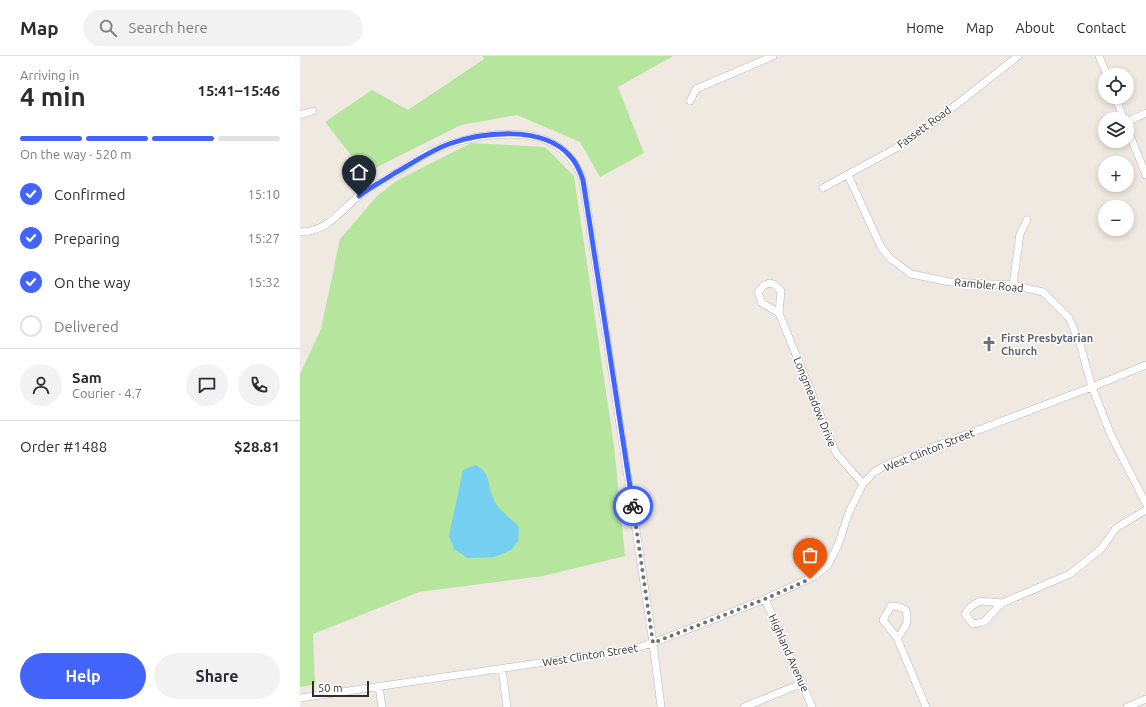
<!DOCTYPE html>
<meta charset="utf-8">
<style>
:root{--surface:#fff;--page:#f2f2f3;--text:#2b2b33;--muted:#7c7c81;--line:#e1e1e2;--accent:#4264fb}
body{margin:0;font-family:Ubuntu,sans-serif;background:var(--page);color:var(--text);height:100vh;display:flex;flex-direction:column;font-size:15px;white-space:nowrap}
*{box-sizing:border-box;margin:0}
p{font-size:13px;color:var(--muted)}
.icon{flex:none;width:22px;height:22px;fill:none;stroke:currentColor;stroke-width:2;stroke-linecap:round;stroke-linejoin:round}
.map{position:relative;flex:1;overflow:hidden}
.drawer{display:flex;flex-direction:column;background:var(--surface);width:300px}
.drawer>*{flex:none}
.fabs{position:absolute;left:798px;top:12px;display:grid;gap:8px}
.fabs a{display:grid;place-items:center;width:36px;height:36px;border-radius:50%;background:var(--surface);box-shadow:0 2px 6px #0003;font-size:20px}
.scale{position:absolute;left:12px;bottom:10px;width:57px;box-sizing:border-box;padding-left:4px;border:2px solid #2e2e2e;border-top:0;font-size:11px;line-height:14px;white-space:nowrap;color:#2e2e2e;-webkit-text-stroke:3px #fff;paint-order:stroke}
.pin{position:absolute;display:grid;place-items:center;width:34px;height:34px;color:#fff;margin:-41px -17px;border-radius:50% 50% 50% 0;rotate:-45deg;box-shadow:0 0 4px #0007}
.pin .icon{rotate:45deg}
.courier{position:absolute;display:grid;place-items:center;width:40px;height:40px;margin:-20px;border:3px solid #4264fb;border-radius:50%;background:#fff;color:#222;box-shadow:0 1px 5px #0007}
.head em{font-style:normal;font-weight:600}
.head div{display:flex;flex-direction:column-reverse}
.head{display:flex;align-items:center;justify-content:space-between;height:68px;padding:0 20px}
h1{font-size:26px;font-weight:600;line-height:30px}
.bar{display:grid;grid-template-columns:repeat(4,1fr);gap:6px 4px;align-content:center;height:48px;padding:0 20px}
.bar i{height:5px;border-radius:3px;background:var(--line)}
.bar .selected{background:var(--accent)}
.bar p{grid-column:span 4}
.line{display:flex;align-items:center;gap:10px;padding:0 20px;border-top:1px solid var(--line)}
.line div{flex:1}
.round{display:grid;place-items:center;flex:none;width:42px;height:42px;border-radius:21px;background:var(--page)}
ol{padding:0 20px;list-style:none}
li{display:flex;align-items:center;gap:12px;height:44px}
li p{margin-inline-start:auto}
li .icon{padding:4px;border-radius:50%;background:var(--accent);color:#fff;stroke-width:4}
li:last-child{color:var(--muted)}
li i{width:22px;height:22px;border:2px solid var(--line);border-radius:50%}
.cta{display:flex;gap:8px;margin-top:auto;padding:8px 20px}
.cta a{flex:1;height:46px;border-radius:24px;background:var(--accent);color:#fff;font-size:16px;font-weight:600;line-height:46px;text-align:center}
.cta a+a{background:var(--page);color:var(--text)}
header{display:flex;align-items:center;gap:24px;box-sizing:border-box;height:56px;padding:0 20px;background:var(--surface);border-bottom:1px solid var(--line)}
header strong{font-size:19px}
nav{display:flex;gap:22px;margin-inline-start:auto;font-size:14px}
.search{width:280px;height:36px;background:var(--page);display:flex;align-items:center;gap:10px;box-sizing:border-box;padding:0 14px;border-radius:22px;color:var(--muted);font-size:15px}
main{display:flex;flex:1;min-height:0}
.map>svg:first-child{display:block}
.green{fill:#b6e59e}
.water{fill:#75cff0}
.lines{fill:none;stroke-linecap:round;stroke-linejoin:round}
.minor-casing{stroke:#b4b7c1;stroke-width:8}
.minor{stroke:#fff;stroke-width:7}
.done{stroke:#726f6d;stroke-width:4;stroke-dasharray:0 7.2}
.route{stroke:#4264fb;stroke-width:5}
.labels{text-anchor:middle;stroke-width:3;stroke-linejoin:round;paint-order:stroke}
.street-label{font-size:11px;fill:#2e2e2e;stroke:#fff}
.worship-label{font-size:11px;font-weight:bold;fill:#5b616d;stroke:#fff;text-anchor:start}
</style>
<header>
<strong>Map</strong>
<div class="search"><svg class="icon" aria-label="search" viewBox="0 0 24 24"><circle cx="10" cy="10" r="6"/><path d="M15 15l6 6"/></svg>Search here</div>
<nav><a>Home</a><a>Map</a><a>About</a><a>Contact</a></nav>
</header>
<main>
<section class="drawer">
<div class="head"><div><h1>4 min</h1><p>Arriving in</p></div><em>15:41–15:46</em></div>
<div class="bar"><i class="selected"></i><i class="selected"></i><i class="selected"></i><i></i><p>On the way · 520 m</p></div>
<ol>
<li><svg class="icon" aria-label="check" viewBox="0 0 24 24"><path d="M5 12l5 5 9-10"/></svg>Confirmed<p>15:10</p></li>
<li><svg class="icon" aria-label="check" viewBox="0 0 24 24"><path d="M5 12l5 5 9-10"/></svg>Preparing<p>15:27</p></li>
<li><svg class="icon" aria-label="check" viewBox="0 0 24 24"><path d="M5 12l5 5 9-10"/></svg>On the way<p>15:32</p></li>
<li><i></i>Delivered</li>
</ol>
<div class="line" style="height:72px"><a class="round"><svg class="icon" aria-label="person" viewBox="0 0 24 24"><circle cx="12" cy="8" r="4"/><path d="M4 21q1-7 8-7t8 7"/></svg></a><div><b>Sam</b><p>Courier · 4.7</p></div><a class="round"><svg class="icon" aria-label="chat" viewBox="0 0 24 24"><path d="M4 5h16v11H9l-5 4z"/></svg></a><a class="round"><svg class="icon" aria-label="phone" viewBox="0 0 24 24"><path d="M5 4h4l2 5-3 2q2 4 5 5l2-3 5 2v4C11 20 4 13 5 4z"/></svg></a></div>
<div class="line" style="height:52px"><div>Order #1488</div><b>$28.81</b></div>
<div class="cta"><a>Help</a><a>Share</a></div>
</section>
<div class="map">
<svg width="846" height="651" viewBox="0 0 846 651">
<rect width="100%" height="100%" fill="#efe9e1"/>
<path class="green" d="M 183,0 L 373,0 L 318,31 L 344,97 L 300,121 L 280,86 L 217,59 L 161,69 L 65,117 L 25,66 L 72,34 L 108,54 L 184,3 Z
M 171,87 L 245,91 L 274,120 L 314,390 L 325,500 L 243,520 L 119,536 L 13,578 L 15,628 L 0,631 L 0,318 L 21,273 L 40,183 L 77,140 L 98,124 Z"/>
<path class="water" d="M 175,409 C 192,416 187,433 195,446 C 198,453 213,464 219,471 L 218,485 L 211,494 L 194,501 L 168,502 L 154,493 L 149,480 L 163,414 Z"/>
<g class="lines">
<g class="minor-casing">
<path id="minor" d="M 799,0 L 807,19
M 815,41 L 824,63
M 390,45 L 396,33 L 473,0
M 0,59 L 13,55
M 827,66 L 846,57
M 827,72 L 846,119
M 548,119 L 581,191 L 591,203 L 611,218 L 650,226 L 713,229 L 743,236 L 769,262 L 780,288 L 792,331 L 811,379 L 846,448
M 523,132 L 596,92 L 633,67 L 718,0
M 0,176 C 30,175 39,155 60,139 C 72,130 84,124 96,117 C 108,110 118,102 130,96 C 159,83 192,76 225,79 C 253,82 273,97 283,124 L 353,587 L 361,651
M 470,227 L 475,229 L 481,235 L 479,257 L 462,247 L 458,236 L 464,229 Z
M 713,229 L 720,178 L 727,164
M 479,257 L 536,397 L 563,428
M 465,543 L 512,651
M 680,545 L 702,547 L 684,566 L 673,568 L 665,558 L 670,551 Z
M 702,547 L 770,518 L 801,493 L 816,472 L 846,454
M 591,550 L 599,551 L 606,554 C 609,567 606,571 597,582 L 583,564 Z
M 597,582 L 626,651
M 202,613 L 207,651
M 79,630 L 82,651
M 0,642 L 328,594 L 353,587 L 465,543 L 515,520 L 528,509 L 538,489 L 549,456 L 563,428 L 573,417 L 586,409 L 792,331 L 846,309
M 444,651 L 503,627
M 827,651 L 846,643"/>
</g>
<use href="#minor" class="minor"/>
</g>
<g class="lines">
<path class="done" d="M 333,450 L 353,587 L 465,543 L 510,523"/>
<path class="route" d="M 59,140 C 71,131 83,125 95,117 C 113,107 129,95 149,88 C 183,76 243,69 270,100 C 277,107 280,115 283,124 L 333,450"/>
</g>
<defs>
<g id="church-bare" transform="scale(1.2)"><path d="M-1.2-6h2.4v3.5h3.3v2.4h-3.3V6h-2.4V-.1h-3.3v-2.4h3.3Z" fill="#6b7280" stroke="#fff" stroke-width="2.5" paint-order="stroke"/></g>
</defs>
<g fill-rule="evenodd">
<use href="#church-bare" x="689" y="288"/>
</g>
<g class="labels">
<g class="street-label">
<text transform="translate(624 71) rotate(-36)" y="4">Fassett Road</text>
<text transform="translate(689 229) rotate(5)" y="4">Rambler Road</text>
<text transform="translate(515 346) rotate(68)" y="4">Longmeadow Drive</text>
<text transform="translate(629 394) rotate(-22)" y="4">West Clinton Street</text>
<text transform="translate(489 597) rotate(66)" y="4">Highland Avenue</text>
<text transform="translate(290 599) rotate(-9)" y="4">West Clinton Street</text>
</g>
<g class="worship-label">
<text x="701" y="286">First Presbytarian<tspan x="701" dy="13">Church</tspan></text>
</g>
</g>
</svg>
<div class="fabs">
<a><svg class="icon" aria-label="locate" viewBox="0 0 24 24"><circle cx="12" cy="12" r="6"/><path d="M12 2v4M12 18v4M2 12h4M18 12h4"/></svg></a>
<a><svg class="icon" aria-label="layers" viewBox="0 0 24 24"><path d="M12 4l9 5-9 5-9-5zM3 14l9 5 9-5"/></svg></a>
<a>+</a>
<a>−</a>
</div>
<div class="scale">50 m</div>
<div class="pin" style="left:510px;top:523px;background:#ea580c"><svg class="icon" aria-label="bag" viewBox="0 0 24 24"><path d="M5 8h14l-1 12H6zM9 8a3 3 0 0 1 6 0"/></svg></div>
<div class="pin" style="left:59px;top:140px;background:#1f2937"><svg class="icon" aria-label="home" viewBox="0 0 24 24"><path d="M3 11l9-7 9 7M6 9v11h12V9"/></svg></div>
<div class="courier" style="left:333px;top:450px"><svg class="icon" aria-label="bike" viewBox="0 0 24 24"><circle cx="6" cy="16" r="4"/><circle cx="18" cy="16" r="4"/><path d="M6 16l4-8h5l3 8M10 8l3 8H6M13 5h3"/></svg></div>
</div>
</main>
